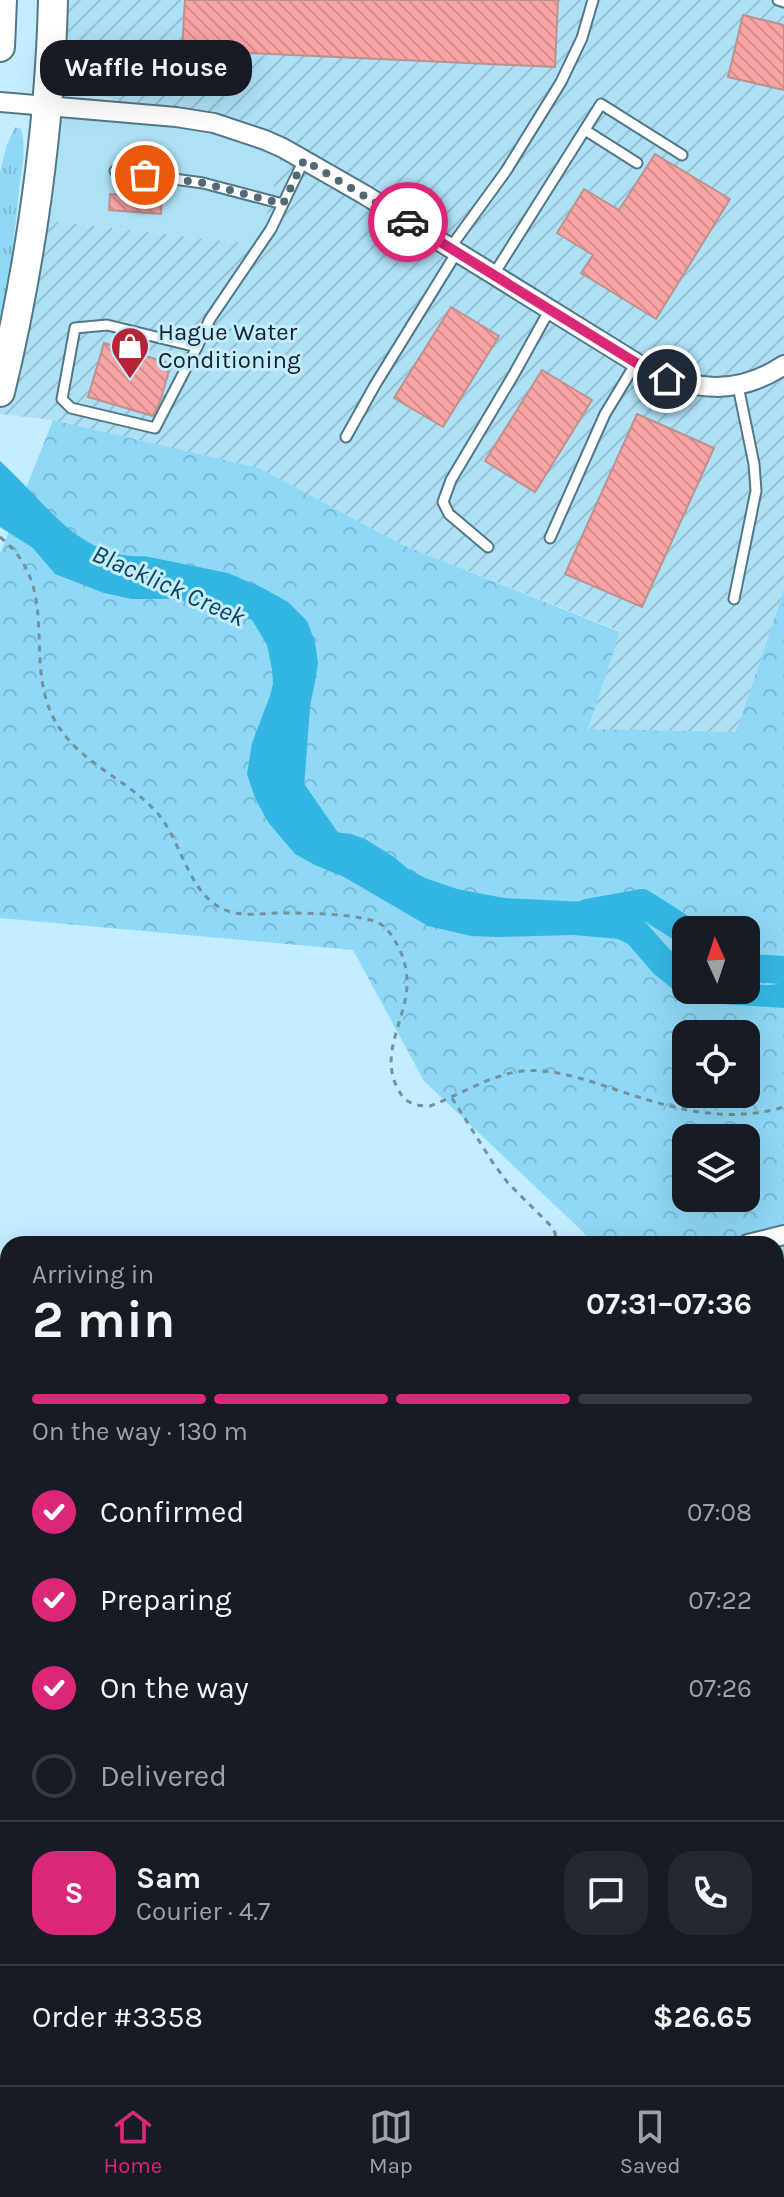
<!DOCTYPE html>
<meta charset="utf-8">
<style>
:root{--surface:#171b24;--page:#242831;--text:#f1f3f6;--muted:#9ea1a6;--line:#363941;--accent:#db2777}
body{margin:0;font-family:Karla,sans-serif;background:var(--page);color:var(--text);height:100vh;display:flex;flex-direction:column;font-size:30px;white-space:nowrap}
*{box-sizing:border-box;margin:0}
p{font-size:26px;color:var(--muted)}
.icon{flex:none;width:44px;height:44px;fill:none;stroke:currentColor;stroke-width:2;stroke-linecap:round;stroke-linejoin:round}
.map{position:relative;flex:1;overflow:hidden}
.side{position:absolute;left:0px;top:1236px;width:784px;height:850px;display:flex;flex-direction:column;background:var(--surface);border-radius:24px 24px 0 0;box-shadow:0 8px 32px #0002}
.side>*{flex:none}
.needle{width:52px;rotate:357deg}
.tools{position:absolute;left:672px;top:916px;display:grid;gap:16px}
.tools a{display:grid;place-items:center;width:88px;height:88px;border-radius:16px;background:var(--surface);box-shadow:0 8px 32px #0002;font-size:40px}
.pin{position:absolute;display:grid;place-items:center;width:68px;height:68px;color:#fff;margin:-34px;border:4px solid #fff;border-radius:50%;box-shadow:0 2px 8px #0007}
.courier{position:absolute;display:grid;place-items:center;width:80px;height:80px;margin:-40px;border:6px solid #db2777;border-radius:50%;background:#fff;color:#222;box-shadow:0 2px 10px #0007}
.bubble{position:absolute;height:56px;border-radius:24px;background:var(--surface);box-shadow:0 8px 32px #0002;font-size:26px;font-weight:700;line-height:56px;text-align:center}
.head em{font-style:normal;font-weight:700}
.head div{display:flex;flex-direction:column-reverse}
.head{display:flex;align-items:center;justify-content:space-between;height:136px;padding:0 32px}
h1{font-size:52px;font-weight:700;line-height:60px}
.bar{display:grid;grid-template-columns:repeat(4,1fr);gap:12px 8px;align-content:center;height:96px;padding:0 32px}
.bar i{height:10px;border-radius:6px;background:var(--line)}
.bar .active{background:var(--accent)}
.bar p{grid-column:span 4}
.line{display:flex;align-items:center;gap:20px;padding:0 32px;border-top:2px solid var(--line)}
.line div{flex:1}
.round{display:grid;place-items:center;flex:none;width:84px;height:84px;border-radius:24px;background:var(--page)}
ol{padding:0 32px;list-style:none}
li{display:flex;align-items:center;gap:24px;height:88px}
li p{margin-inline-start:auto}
li .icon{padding:8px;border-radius:50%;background:var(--accent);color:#fff;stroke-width:4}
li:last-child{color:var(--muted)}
li i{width:44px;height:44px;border:4px solid var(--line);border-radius:50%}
.menu{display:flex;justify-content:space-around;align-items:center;height:112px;border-top:2px solid var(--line);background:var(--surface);font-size:22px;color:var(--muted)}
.menu a{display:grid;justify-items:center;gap:4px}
.menu .active{color:var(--accent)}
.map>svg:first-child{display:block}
.built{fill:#afe1f6}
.industrial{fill:url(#industrial-furrows)}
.grass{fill:url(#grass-tufts)}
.forest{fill:url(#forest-crowns);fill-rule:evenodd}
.park{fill:url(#park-dots)}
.water{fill:#33b7e2}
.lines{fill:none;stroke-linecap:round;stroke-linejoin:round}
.river{stroke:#33b7e2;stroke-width:28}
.building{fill:url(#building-back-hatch);stroke:#bb9290;stroke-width:2}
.service-casing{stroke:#527888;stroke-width:13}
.minor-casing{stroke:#527888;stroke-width:22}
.tertiary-casing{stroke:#527888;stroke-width:26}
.primary-casing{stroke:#527888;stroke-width:32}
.path{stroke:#73919e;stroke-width:3;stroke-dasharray:6 6;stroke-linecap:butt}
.service{stroke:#fff;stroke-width:9}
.minor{stroke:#fff;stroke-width:18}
.tertiary{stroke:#fff;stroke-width:22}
.primary{stroke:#fff;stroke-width:28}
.done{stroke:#506973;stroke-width:8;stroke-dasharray:0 14.4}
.route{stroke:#db2777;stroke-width:10}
.labels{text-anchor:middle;stroke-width:6;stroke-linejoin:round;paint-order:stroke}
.poi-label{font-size:24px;fill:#122228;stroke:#c3ecfe;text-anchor:start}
.water-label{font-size:26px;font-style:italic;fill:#0d4456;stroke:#c3ecfe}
</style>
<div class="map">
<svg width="784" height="2085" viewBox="0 0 784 2085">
<defs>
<pattern id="industrial-furrows" width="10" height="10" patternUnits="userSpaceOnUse" patternTransform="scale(2)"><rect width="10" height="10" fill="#afe1f6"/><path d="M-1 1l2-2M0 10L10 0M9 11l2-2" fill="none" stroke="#96c1d3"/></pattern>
<pattern id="grass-tufts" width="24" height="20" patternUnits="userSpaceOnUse" patternTransform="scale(2)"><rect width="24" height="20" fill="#8fd9f7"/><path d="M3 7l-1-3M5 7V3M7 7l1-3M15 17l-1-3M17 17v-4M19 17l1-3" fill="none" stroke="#7abad4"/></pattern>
<pattern id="forest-crowns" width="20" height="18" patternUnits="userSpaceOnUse" patternTransform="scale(2)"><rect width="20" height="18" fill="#8fd9f7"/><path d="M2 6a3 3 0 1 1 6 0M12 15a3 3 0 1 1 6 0" fill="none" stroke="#7abad4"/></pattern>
<pattern id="park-dots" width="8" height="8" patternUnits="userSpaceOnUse" patternTransform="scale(2)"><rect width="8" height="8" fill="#8fd9f7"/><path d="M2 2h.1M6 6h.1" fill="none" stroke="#7abad4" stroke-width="1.8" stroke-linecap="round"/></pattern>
<pattern id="building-back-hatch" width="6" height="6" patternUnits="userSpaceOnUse" patternTransform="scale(2)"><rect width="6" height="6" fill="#f8a4a2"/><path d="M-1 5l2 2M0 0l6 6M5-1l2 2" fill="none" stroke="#d48d8c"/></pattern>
</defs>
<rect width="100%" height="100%" fill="#c3ecfe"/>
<path class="built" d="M 58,106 L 155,114 L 283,148 L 259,245 L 33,219 Z"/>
<path class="industrial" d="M 65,0 L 784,0 L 784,590 L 736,732 L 588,729 L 620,631 L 403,545 L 258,468 L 53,420 L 0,414 L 0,387 L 33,219 L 259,245 L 283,148 L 155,114 L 108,97 L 93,94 L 77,86 L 69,79 L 64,67 Z"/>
<path class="grass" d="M 15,127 L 21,129 C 27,148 21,172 19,191 C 14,242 7,293 0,344 L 0,173 L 6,147 Z"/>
<path class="forest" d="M 53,420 L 259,468 L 403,545 L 620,632 L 588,729 L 736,732 L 784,590 L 784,1368 L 776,1369 L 776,1244 L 593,1244 L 581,1230 L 424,1081 L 353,950 L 0,918 L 0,554 ZM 686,930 L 746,930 L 746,990 L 686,990 ZM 686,1034 L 746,1034 L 746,1094 L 686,1094 ZM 686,1138 L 746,1138 L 746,1198 L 686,1198 Z"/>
<path class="park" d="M 0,1522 L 8,1522 L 8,2078 L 776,2078 L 776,1525 L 784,1526 L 784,2085 L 0,2085 Z"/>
<path class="water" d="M 0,461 C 44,500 79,560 144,556 L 228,573 L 261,587 L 288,602 L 307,621 L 315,642 L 318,663 L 315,682 L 309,710 L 291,737 L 284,757 L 284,775 L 296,813 L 307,824 L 317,830 L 351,834 L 365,839 L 394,857 L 408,869 L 425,878 L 457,889 L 504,898 L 609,903 L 630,908 L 640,916 L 669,949 L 686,962 L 686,990 L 746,990 L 746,982 C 759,985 771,987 784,982 L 784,1008 L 721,1004 L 697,998 L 673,989 L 654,974 L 628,944 L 618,939 L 574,935 L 499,937 L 471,936 L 428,926 L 344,877 L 315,865 L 295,854 L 268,822 L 255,798 L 247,774 L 252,743 L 270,696 L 273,684 L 272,669 L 267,645 L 252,620 L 236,613 L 175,599 L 132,599 L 104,593 L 55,574 L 33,548 L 0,527 Z
M 776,1755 L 784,1755 L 784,2085 L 669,2085 L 672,2078 L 776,2078 Z"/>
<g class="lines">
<path class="river" d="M 297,694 L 290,788 L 333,850 L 346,855
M 587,913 L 642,903 L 686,931
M 746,968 L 784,970"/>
</g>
<path class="building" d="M 185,0 L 558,0 L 555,67 L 182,50 Z
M 743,15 L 784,25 L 784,90 L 728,77 Z
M 655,154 L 730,199 L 656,319 L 581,273 L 593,255 L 557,233 L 584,189 L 619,210 Z
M 110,194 L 162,198 L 161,214 L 109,210 Z
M 451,307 L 499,336 L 443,427 L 394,398 Z
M 104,343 L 171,364 L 160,402 L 153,416 L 88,397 Z
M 542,370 L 592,400 L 535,492 L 485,461 Z
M 637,414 L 714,448 L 642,607 L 565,574 Z"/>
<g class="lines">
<g class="service-casing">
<path id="service" d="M 778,0 L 784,2
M 585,130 L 637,163
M 115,171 L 203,183 L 283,204
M 450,248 L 506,171 L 561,82 L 582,38 L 593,0
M 494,274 L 601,104 L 682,155
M 197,347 L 155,428 L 71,408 L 62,399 L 75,328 L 107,325 L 197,347 L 210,319 L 271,229 L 304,160
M 346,437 L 375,385 L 457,252
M 550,538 L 605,414 L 636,363
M 488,547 L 449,514 L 443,502 L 451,480 L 514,374 L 550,309
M 734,599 L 756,491 L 754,464 L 738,386"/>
</g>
<g class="minor-casing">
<path id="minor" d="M 0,102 L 176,117 L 214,123 L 265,140 L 283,148 L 365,195 L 646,369 C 695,391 737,396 784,365
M 748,1244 L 784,1235
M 0,1307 L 8,1307"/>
</g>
<g class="tertiary-casing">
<path id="tertiary" d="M 0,1522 L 8,1522
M 776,1525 L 784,1526"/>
</g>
<g class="primary-casing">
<path id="primary" d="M 0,47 L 2,0
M 0,392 C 30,268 50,128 53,0"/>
</g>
<path class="path" d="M 0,537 C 62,587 23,656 53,717 C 77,764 128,778 159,815 C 180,841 186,881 213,903 C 232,918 254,914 277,913 C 301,913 358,913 379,923 C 386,927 391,934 395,941 C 402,952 407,967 407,981 C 408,1017 379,1052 397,1087 C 404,1103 414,1106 430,1106 C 460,1095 490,1075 522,1071 C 553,1068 587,1080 617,1090 C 673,1109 726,1124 784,1107
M 452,1098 L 493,1163 L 508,1183 L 552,1227 L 555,1233 L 557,1244
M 488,2085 L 488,2078"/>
<use href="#service" class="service"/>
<use href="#minor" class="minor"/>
<use href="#tertiary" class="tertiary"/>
<use href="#primary" class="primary"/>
</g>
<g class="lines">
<path class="done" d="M 145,175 L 203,183 L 283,204 L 304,160 L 408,222"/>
<path class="route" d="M 408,222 L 646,369 L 667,379"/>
</g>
<defs>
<g id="shop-pin" transform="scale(2)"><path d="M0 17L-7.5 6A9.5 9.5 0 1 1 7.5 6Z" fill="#b62535" stroke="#c3ecfe"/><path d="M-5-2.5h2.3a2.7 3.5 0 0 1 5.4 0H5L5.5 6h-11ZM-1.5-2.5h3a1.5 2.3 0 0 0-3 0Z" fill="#fff"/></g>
</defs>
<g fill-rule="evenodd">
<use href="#shop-pin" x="130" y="346"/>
</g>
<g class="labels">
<g class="poi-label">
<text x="158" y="340">Hague Water<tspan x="158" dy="28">Conditioning</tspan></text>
</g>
<g class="water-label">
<text transform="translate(169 585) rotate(24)" y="9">Blacklick Creek</text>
</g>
</g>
</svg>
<div class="tools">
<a><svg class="needle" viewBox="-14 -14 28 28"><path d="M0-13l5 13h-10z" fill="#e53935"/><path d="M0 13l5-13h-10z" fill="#9ea1a6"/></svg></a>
<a><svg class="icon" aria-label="locate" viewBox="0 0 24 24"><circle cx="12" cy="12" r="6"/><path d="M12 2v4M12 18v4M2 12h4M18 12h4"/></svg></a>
<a><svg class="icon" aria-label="layers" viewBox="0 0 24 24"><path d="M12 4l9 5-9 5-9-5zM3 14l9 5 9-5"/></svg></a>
</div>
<div class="pin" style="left:145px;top:175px;background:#ea580c"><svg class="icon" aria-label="bag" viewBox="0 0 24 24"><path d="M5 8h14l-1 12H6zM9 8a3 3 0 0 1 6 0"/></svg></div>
<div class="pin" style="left:667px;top:379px;background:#1f2937"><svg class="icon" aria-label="home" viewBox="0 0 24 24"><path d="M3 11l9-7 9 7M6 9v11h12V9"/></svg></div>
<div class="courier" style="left:408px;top:222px"><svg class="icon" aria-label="car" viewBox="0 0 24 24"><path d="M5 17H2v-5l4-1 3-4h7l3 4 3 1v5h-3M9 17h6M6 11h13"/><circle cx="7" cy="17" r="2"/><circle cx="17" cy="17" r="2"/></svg></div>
<div class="bubble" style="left:40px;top:40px;width:212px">Waffle House</div>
<section class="side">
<div class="head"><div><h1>2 min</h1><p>Arriving in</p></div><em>07:31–07:36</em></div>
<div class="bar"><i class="active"></i><i class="active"></i><i class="active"></i><i></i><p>On the way · 130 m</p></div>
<ol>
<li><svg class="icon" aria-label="check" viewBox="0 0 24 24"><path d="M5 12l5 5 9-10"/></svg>Confirmed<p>07:08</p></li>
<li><svg class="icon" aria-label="check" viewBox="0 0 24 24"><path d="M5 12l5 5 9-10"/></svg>Preparing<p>07:22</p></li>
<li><svg class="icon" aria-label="check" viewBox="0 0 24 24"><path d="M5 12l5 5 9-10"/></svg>On the way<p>07:26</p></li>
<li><i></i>Delivered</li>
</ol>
<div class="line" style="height:144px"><b class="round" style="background:var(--accent);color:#fff">S</b><div><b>Sam</b><p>Courier · 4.7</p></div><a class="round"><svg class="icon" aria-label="chat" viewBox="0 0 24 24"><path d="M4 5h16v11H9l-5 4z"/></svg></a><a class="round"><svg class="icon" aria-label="phone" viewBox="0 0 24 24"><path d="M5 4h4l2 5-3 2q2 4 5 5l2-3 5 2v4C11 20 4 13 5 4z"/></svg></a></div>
<div class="line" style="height:104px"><div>Order #3358</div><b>$26.65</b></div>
</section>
</div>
<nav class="menu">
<a class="active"><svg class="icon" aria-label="home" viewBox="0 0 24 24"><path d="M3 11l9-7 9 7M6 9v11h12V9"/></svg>Home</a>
<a><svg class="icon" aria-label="map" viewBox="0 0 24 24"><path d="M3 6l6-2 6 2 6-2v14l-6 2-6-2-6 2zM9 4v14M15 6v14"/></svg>Map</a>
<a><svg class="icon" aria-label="saved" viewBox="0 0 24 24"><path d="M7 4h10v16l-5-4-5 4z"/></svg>Saved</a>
</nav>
